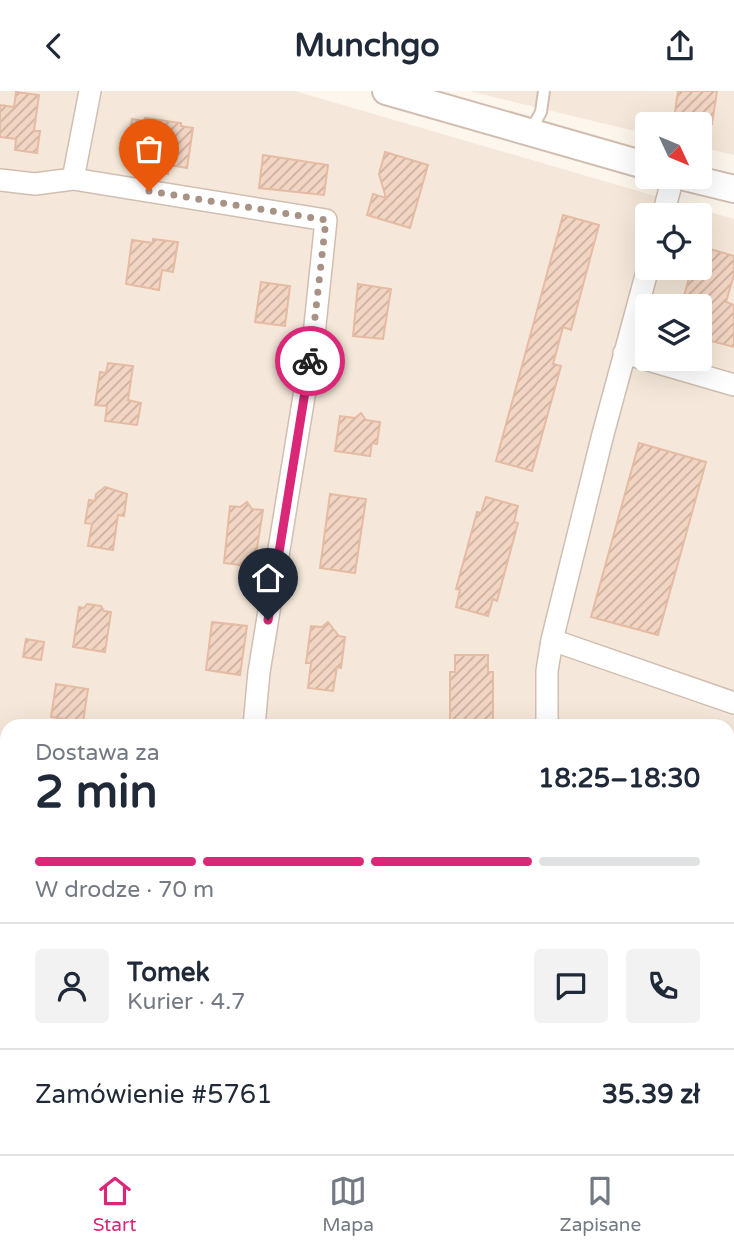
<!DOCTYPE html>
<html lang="pl">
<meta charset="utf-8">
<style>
:root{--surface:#fff;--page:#f2f2f3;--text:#1f2937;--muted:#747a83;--line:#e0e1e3;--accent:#db2777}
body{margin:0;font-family:"Varela Round",sans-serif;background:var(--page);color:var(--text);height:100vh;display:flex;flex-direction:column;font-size:26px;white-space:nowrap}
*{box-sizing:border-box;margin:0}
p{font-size:23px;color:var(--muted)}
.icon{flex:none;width:38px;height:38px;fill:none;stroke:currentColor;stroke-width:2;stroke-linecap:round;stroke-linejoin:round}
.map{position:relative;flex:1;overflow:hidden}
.details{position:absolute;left:0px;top:628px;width:735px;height:436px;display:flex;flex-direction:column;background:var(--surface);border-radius:21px 21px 0 0;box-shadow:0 7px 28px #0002}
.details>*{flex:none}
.needle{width:46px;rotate:134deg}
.fabs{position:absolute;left:635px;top:21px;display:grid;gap:14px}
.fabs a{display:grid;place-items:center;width:77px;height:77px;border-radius:7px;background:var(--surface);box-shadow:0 7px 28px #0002;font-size:35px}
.pin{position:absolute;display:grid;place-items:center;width:60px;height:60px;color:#fff;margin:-72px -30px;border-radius:50% 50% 50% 0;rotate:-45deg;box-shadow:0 0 7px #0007}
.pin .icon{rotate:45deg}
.courier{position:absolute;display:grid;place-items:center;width:70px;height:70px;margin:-35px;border:5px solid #db2777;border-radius:50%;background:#fff;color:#222;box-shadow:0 2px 9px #0007}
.headline em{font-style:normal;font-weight:700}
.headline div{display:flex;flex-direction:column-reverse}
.headline{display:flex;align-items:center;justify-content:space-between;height:119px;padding:0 35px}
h1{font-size:46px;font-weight:700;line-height:52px}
.bar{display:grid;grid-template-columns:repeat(4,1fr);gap:10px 7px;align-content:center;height:84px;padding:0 35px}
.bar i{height:9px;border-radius:5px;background:var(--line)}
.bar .active{background:var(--accent)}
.bar p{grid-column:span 4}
.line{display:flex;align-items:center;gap:18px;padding:0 35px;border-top:2px solid var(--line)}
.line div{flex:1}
.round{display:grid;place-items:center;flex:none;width:74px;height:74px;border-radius:7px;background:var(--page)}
header{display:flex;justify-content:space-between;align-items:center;height:91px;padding:0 35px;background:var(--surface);font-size:32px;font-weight:700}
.tabs{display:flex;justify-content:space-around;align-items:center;height:98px;border-top:2px solid var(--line);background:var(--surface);font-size:19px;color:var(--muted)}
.tabs a{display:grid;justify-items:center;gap:4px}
.tabs .active{color:var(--accent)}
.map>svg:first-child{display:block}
.residential{fill:#f5e8da;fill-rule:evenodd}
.building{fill:url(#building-hatch);stroke:#e6bba3;stroke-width:2}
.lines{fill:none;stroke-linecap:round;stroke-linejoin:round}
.service-casing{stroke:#d1beb0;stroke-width:14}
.minor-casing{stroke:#d1beb0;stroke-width:24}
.tertiary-casing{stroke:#d1beb0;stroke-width:30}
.service{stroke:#fff;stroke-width:10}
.minor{stroke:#fff;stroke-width:21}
.tertiary{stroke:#fff;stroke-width:26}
.done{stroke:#a89285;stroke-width:7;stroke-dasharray:0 12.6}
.route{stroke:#db2777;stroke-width:9}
</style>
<header><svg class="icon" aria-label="back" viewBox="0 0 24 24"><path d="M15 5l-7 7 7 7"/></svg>Munchgo<svg class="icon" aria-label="share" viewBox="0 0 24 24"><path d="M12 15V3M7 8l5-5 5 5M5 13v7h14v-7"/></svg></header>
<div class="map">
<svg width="734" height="1063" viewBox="0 0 734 1063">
<defs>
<pattern id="building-hatch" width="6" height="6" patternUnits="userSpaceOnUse" patternTransform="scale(1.75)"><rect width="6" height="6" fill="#f3d5c3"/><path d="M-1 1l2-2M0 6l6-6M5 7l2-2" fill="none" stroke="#cab0a1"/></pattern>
</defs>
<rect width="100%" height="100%" fill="#fdf6ec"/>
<path class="residential" d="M 0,0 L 295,0 L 734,128 L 734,1063 L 0,1063 ZM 648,124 L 700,124 L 700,177 L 648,177 ZM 648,215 L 700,215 L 700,268 L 648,268 ZM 7,635 L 728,635 L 728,1057 L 7,1057 Z
M 469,0 L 734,0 L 734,64 L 700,56 L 700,33 L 648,33 L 647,43 Z"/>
<path class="building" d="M 678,0 L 717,0 L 712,33 L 674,28 Z
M 16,1 L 39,4 L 34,40 L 40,40 L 37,62 L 15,59 L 16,48 L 0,46 L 0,14 L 14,16 Z
M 145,27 L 181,32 L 181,35 L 193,37 L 187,77 L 170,74 L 168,83 L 142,79 L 144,70 L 126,68 L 132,28 L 144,30 Z
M 385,61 L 428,74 L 410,137 L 367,124 L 373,103 L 386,107 L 379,83 Z
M 263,64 L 328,74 L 324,104 L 259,97 Z
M 563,124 L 599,134 L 571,239 L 563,236 L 553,273 L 561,275 L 532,380 L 496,370 Z
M 153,148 L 178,151 L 173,181 L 162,179 L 159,199 L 126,193 L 132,149 L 153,152 Z
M 700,155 L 734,165 L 734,184 L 726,211 L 734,214 L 734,256 L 700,247 L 700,215 L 681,215 L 692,177 L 700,177 Z
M 261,191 L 290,195 L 285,235 L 255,231 Z
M 358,193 L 391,198 L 383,248 L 353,245 Z
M 108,272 L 133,275 L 128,309 L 141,312 L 137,334 L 105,330 L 107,315 L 95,314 L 100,281 L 106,282 Z
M 361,322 L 366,329 L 380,331 L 377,353 L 372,352 L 370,365 L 335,360 L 340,325 L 355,327 Z
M 639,352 L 706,371 L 658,544 L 591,526 Z
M 105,396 L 127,403 L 124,425 L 118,424 L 113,459 L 88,455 L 92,433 L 85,432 L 89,409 L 95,410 L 96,403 Z
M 330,403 L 366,408 L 355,482 L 320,477 Z
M 486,406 L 518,415 L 514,431 L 518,432 L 497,510 L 493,508 L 488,525 L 456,516 L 460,499 L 456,498 L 477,421 L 481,422 Z
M 247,411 L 252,418 L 263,419 L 254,476 L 224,472 L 230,415 L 240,416 Z
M 87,513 L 101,515 L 104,520 L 111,521 L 105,561 L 73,556 L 79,516 L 84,517 Z
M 212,531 L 247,535 L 240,584 L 206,579 Z
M 328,531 L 339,545 L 345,546 L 341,577 L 337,576 L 333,600 L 308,597 L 311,572 L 306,572 L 311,535 L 322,536 Z
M 26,548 L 44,551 L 41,569 L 23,566 Z
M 455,564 L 488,564 L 488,581 L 493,581 L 493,635 L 450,635 L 450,581 L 455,581 Z
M 56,593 L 88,598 L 83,631 L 51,626 Z"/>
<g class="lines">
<g class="service-casing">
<path id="service" d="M 530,41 L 541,21 L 544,0"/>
</g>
<g class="minor-casing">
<path id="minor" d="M 73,88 L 90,0
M 0,89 L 35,93 L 73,88 L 326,129 L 314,244 L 259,581 L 254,635
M 663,124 L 673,86
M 624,262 L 734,294
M 552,549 L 734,612
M 547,635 L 547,580 L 552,549 L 603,343 L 648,177
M 728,929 L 734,930
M 203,1063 L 203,1057
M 508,1063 L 509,1057"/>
</g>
<g class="tertiary-casing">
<path id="tertiary" d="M 386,0 L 648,75
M 685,86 L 734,98"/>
</g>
<use href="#service" class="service"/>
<use href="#minor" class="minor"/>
<use href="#tertiary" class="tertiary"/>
</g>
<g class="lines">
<path class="done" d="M 149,100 L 326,129 L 310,270"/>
<path class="route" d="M 268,529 L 310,270"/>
</g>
</svg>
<div class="fabs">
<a><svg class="needle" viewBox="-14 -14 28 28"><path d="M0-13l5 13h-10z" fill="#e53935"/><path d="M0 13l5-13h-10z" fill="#747a83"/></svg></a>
<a><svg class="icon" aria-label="locate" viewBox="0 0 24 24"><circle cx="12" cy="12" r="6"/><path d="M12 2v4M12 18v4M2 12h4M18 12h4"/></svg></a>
<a><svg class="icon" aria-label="layers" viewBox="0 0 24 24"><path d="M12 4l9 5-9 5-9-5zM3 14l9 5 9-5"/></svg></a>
</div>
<div class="pin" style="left:149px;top:100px;background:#ea580c"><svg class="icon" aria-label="bag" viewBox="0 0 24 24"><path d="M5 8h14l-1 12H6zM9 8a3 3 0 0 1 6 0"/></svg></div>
<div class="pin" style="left:268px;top:529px;background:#1f2937"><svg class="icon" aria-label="home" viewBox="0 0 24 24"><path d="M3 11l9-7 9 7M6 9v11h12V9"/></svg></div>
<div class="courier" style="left:310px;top:270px"><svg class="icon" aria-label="bike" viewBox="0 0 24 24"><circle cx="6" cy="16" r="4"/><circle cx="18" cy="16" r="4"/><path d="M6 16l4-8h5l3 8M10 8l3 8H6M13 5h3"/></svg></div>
<section class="details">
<div class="headline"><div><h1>2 min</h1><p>Dostawa za</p></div><em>18:25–18:30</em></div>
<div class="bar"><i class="active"></i><i class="active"></i><i class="active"></i><i></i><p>W drodze · 70 m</p></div>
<div class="line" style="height:126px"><a class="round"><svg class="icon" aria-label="person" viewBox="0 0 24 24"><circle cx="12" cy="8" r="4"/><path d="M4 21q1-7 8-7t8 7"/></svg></a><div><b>Tomek</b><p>Kurier · 4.7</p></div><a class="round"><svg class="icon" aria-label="chat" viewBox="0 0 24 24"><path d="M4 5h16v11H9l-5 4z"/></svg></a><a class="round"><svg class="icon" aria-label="phone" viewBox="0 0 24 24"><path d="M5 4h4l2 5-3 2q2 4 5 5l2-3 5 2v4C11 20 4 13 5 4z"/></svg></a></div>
<div class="line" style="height:91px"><div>Zamówienie #5761</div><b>35.39 zł</b></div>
</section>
</div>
<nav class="tabs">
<a class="active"><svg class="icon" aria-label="home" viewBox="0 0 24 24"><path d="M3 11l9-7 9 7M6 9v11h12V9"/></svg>Start</a>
<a><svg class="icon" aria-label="map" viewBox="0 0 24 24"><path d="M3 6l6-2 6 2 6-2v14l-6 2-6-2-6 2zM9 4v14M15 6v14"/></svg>Mapa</a>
<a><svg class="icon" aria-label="saved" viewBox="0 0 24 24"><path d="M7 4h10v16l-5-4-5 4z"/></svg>Zapisane</a>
</nav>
